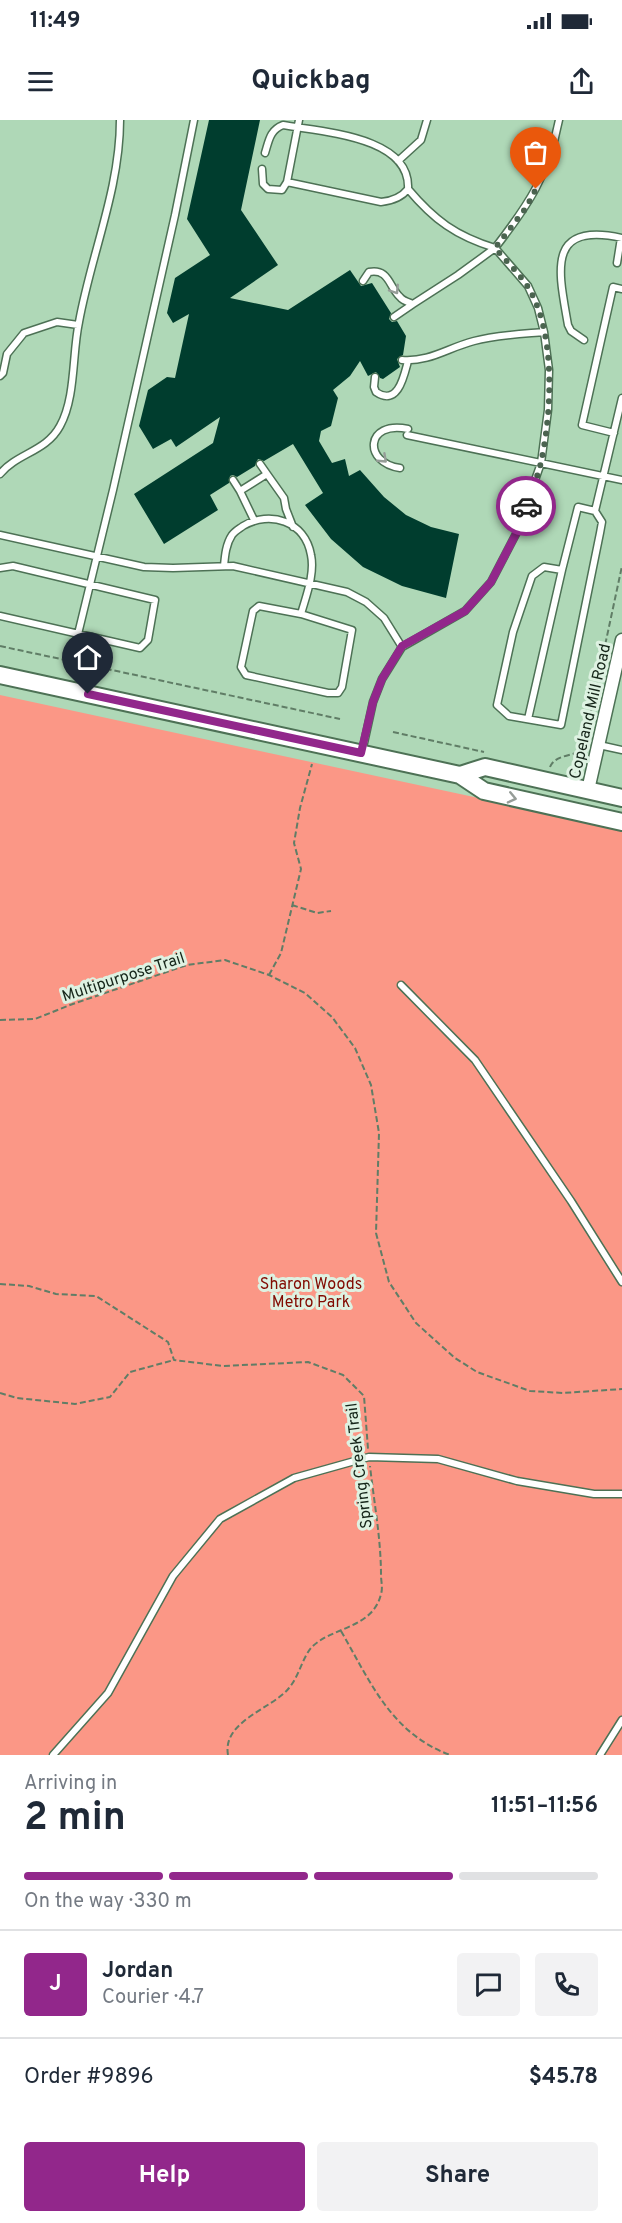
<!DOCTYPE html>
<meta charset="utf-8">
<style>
:root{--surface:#fff;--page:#f2f2f3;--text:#1f2937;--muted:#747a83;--line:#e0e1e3;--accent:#92278b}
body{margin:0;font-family:Overpass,sans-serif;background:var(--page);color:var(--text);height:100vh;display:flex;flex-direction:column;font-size:22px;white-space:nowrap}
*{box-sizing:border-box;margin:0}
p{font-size:20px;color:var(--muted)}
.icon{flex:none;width:33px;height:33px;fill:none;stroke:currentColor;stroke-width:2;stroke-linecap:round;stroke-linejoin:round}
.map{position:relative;height:1635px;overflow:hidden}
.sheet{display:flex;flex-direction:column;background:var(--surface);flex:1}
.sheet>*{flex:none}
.pin{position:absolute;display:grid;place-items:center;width:51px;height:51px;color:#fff;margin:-62px -26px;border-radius:50% 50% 50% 0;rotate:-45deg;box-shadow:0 0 6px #0007}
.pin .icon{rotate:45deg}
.courier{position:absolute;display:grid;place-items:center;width:60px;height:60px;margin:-30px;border:4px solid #92278b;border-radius:50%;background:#fff;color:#222;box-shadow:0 2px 8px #0007}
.summary em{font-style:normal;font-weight:700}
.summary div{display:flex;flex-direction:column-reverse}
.summary{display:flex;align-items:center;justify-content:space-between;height:102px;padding:0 24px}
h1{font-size:39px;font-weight:700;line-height:45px}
.bar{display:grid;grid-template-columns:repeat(4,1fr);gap:9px 6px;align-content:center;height:72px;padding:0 24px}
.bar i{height:8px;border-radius:4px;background:var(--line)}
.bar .current{background:var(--accent)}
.bar p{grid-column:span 4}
.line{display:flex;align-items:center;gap:15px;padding:0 24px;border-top:2px solid var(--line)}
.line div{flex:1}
.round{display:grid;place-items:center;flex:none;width:63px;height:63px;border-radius:6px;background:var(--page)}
.action{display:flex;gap:12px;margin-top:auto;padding:12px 24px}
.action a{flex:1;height:69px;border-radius:6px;background:var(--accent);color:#fff;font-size:24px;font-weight:700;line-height:69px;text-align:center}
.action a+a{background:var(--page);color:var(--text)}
.status{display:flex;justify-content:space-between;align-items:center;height:42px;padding:0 30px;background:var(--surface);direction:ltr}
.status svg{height:16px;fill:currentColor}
header{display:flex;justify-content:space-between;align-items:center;height:78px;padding:0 24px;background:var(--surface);font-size:27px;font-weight:700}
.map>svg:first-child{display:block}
.green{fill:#fb9786}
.building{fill:#003d2e}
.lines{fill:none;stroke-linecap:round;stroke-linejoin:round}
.service-casing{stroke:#4d7155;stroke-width:9}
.minor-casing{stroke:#4d7155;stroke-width:15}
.secondary-casing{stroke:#4d7155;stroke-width:20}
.path{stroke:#607d66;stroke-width:2;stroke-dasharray:6 3;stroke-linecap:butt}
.service{stroke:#fff;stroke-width:6}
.minor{stroke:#fff;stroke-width:12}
.secondary{stroke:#fff;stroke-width:16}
.oneway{stroke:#969d98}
.done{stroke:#4b6450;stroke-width:6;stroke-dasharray:0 10.8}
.route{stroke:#92278b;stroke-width:8}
.labels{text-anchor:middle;stroke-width:6;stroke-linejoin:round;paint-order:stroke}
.street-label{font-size:16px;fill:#152519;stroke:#def2e2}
.park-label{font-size:16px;fill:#820a00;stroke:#def2e2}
</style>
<div class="status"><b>11:49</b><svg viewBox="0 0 49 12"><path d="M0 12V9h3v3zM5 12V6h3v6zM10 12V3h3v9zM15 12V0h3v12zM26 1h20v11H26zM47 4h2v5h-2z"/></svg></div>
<header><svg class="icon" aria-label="menu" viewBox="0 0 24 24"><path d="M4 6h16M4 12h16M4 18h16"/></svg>Quickbag<svg class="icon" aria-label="share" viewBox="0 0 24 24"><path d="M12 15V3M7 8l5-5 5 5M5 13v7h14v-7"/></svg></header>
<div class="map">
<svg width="622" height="1635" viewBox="0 0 622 1635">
<rect width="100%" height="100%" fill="#afd8b7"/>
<path class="green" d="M 0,575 L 622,709 L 622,1635 L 0,1635 Z"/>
<path class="building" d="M 209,0 L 260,0 L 241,90 L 278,145 L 230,178 L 288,190 L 350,150 L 361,166 L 372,163 L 391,193 L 389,199 L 392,202 L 397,201 L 406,216 L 403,235 L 397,239 L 400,247 L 383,259 L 380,258 L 376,252 L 368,256 L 360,241 L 350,256 L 333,270 L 338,278 L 331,306 L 321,311 L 319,321 L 332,343 L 345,339 L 349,356 L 360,350 L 384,377 L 406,395 L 431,407 L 459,414 L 446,478 L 402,466 L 363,447 L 331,419 L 305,385 L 323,373 L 293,324 L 264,341 L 258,339 L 255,346 L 237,357 L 233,355 L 230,356 L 229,363 L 210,375 L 218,390 L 164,424 L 134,374 L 213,323 L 220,297 L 176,327 L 171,319 L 153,329 L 139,306 L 148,270 L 167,257 L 175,258 L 189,194 L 173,203 L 167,193 L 175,158 L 210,135 L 187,99 Z"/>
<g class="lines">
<g class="service-casing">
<path id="service" d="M 265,33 C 269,20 270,10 283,5 C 321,12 411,16 408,69 C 434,100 456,116 495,128
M 398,41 L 421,20 L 427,0
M 262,49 L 263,64 L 268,69 L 282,70 L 287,62 L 299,0
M 287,62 L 381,82 C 392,81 401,78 408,69
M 617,143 L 621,118
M 363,161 L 369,152 C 389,148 389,167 400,177 C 403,181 408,182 413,184 L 394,197
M 413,184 L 458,155 L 495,128
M 584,220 L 571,211 L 568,205 C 559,153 545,101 622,118
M 402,240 C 430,242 447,228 474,221 C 496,215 521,214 544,212
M 0,256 L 3,253 L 7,234 L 24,213 L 57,202 L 78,205
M 375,257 L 374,267 L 376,272 C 398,287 404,256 408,241
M 614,313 L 582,305 L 613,167 L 622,169
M 407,315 L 622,360
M 260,344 L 267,354
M 400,348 C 363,343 365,300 408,309
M 0,354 C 17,333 46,332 60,306 C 76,277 72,234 79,202 C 91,135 120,69 120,0
M 233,360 L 240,371
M 595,391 L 602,402 L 600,413 L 561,605 L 509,596 L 497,585 L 513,512 L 532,456 L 544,447 L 562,450 L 578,387 L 595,391 L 622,278
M 254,400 L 240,371 L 267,354 L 284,378 L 286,389 L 293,407
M 0,415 L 144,447 L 173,448 L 233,446 L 347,472 L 366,482 L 384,498 L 402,527
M 224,446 C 225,435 226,424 232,415 C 235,411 239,409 243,406 C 270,390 305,401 311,435 C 315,454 306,476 301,494 L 352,510 L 342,567 L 338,573 L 328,573 L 246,555 L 241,547 L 253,491 L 259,486 L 301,494
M 0,448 L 13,446 L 155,480 L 148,520 L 140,528 L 0,496
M 78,514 L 113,370 L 175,95 L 194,0
M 528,599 L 562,450
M 599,625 L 622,630
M 362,632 L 373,582 L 382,559 L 402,527 L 465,491 L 491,462 L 516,414 L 541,343 L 548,290 L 549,250 L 544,212 L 538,188 L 528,166 L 495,128 C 529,84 548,56 559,0
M 401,865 L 475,940 L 571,1081 L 622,1162
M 53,1635 L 108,1573 L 173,1456 L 220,1399 L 294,1358 L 369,1337 L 438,1339 L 517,1361 L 594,1374 L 622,1374
M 600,1635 L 622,1600"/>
</g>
<g class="minor-casing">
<path id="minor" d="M 588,670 L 622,520"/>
</g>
<g class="secondary-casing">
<path id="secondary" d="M 0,555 L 460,655 L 484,671 L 622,702
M 460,655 L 485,647 L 622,678"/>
</g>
<path class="path" d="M 0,526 L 340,599
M 393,612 L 484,632
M 550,647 C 554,637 567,636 576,633 L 585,619 L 622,446
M 292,785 L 317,793 L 331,791
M 269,855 L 281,833 L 301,749 L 294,723 L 300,688 L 312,644
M 0,900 L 35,899 L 70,885 L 187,845 L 225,840 L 269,855 L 305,873 L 332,897 L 355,928 L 371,965 L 379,1013 L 376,1113 L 389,1162 L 416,1203 L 455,1238 L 477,1252 L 530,1271 L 563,1273 L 622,1269
M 0,1164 L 29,1166 L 56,1174 L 96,1176 L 168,1222 L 174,1240 L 223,1246 L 308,1242 L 343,1255 L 364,1276 L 368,1329
M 0,1273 L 17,1278 L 75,1284 L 110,1277 L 130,1252 L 174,1240
M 341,1511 C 371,1563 391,1613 450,1635
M 228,1635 C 222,1601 272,1589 289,1568 C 299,1556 302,1539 311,1528 C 330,1507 373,1509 381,1474 C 383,1468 381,1461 381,1455 C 381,1419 374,1382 370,1346"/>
<use href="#service" class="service"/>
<use href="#minor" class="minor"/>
<use href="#secondary" class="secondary"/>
</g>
<defs><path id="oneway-chevron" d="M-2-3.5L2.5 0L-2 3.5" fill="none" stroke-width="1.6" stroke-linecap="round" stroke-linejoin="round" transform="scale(1.5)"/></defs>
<g class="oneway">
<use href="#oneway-chevron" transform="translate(395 170) rotate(57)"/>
<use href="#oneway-chevron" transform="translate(383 339) rotate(43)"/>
<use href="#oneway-chevron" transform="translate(512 678) rotate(13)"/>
</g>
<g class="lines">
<path class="done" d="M 526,386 C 531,371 538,357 541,342 C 552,291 556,213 528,167 C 519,153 506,141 495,128 L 526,88 L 536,69"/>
<path class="route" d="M 88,574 L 361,633 L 373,582 L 382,559 L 402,526 L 465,491 L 491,462 L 516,414 L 526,386"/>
</g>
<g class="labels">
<g class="street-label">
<text transform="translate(589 591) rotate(-77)" y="6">Copeland Mill Road</text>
<text transform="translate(123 856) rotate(-18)" y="6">Multipurpose Trail</text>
<text transform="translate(358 1346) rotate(-97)" y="6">Spring Creek Trail</text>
</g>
<g class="park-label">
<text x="311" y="1169">Sharon Woods<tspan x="311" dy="18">Metro Park</tspan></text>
</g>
</g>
</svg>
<div class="pin" style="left:536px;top:69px;background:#ea580c"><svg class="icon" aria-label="bag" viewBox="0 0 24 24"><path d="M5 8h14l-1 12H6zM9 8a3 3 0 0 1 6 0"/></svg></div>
<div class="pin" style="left:88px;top:574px;background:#1f2937"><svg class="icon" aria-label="home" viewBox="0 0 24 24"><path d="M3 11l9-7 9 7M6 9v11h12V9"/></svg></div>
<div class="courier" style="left:526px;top:386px"><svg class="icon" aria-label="car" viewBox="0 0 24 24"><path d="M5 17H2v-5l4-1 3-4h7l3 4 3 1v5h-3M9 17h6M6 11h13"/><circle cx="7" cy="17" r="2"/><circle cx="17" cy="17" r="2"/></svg></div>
</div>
<section class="sheet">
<div class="summary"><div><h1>2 min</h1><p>Arriving in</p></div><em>11:51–11:56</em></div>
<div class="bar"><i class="current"></i><i class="current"></i><i class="current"></i><i></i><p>On the way · 330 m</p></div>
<div class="line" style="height:108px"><b class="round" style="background:var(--accent);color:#fff">J</b><div><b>Jordan</b><p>Courier · 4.7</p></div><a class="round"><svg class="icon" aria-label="chat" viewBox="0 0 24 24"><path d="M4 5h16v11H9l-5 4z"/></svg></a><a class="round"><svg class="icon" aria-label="phone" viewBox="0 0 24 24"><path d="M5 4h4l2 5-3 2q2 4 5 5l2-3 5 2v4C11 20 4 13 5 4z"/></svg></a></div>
<div class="line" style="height:78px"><div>Order #9896</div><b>$45.78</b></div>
<div class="action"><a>Help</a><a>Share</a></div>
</section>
